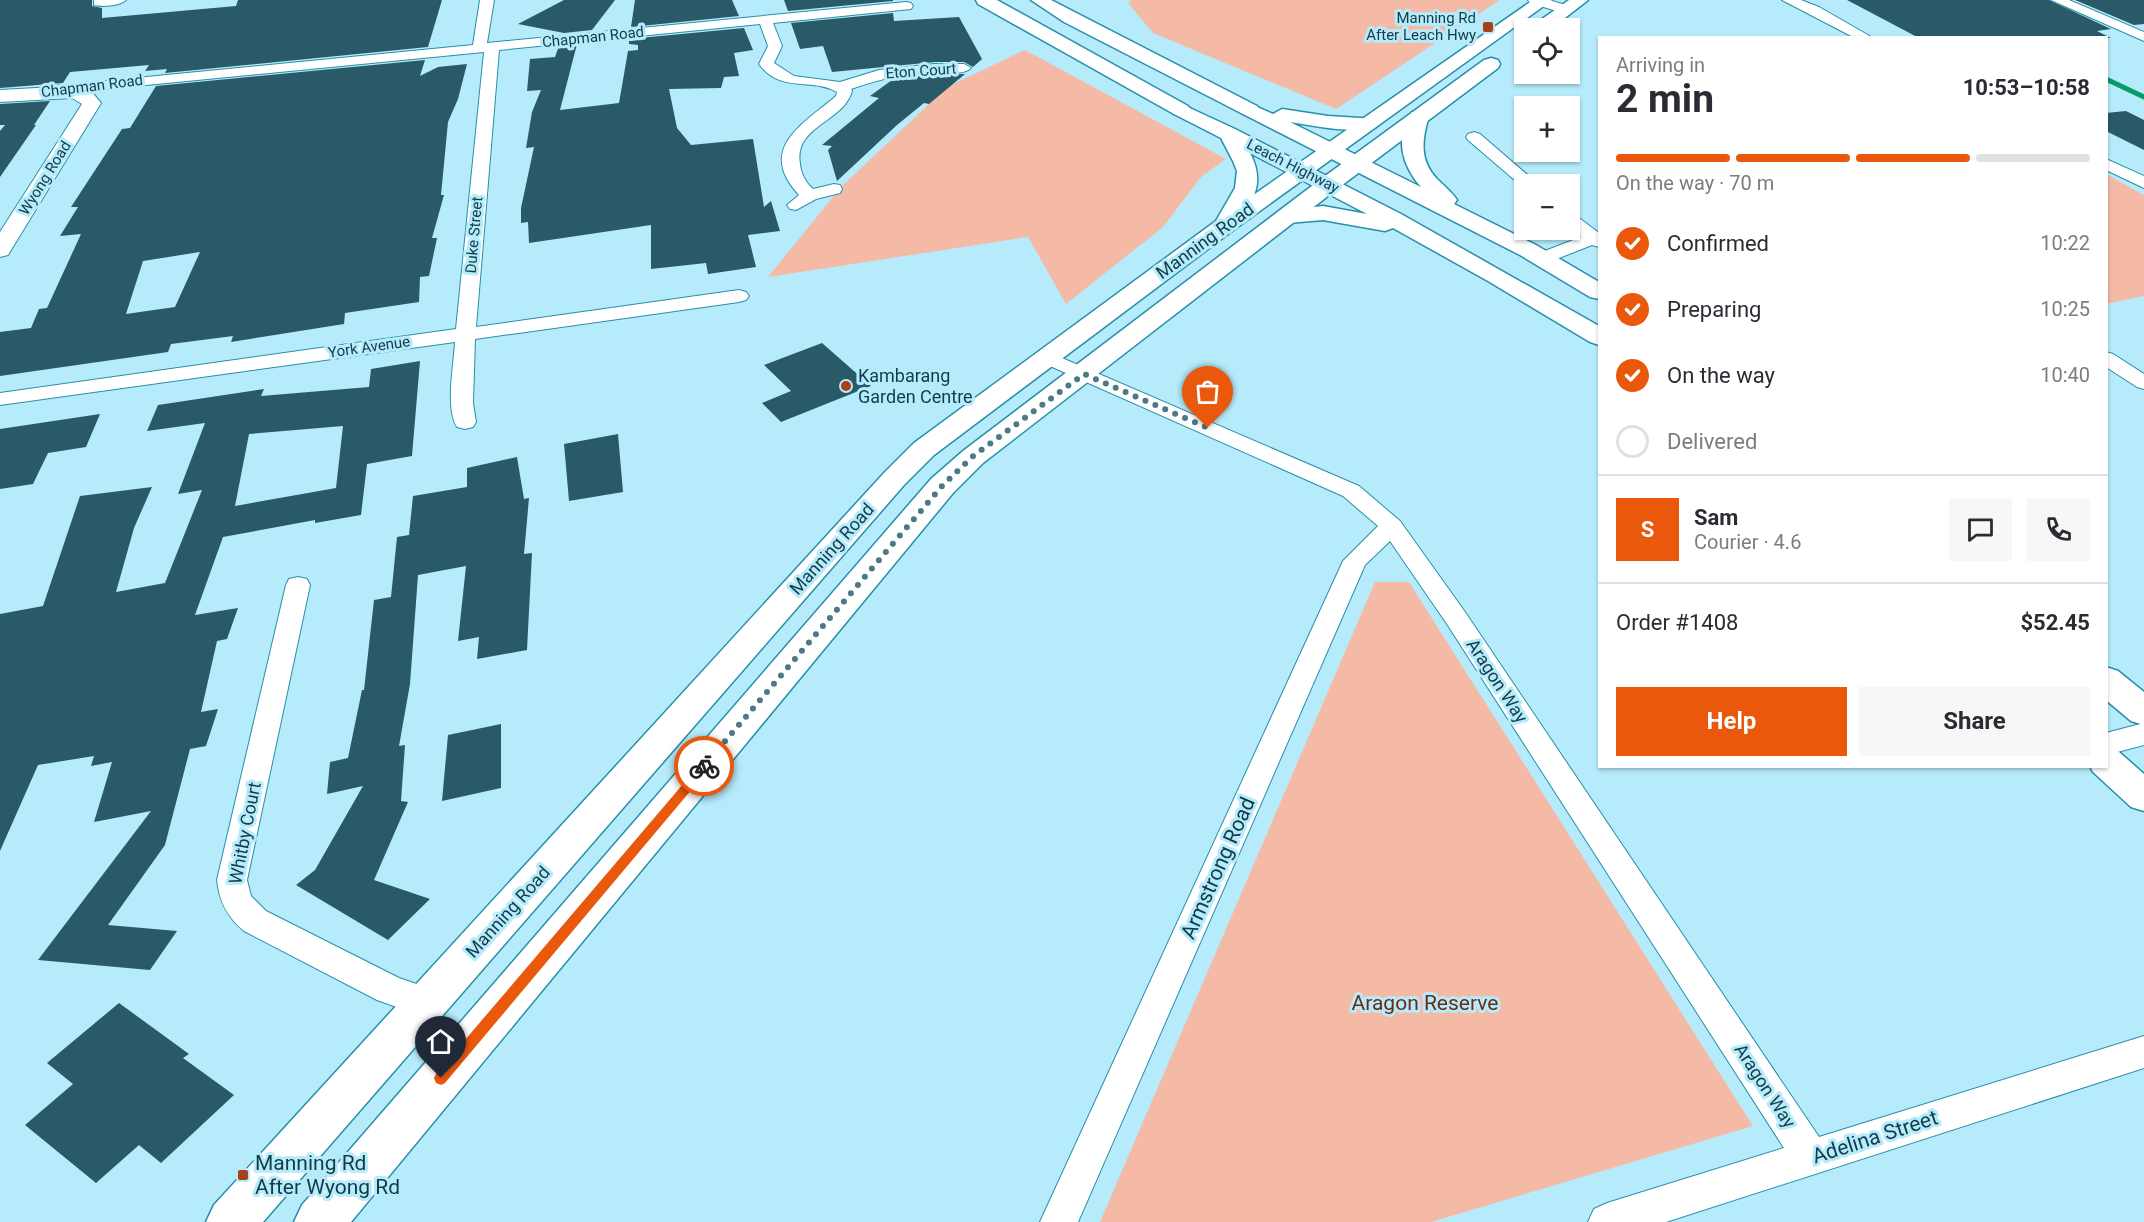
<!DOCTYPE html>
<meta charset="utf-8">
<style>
:root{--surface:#fff;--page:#f7f7f7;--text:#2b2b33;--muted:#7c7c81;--line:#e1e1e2;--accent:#ea580c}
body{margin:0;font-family:Roboto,sans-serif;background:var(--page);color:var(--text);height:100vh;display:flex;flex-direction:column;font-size:22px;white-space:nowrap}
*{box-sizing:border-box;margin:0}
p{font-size:20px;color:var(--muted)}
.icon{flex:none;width:33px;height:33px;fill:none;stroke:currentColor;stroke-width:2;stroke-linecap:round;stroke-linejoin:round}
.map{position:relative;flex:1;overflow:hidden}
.panel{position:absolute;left:1598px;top:36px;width:510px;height:732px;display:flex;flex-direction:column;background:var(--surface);border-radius:0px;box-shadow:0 2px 4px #0004}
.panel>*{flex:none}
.buttons{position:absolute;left:1514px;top:18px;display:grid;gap:12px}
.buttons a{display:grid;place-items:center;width:66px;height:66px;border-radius:0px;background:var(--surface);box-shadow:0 2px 4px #0004;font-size:30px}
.pin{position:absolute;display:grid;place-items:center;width:51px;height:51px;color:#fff;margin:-62px -26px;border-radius:50% 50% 50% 0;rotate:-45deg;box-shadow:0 0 6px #0007}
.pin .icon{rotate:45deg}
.courier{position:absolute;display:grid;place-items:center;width:60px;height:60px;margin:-30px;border:4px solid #ea580c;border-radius:50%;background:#fff;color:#222;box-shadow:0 2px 8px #0007}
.summary em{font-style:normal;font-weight:700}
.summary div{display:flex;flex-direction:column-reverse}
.summary{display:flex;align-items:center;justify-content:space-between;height:102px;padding:0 18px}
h1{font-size:39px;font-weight:700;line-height:45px}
.bar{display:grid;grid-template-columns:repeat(4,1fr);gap:9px 6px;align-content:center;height:72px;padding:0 18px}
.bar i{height:8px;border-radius:4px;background:var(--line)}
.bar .on{background:var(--accent)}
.bar p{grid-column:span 4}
.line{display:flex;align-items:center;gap:15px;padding:0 18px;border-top:2px solid var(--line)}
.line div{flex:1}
.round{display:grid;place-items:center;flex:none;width:63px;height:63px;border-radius:0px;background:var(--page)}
ol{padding:0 18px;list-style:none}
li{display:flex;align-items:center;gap:18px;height:66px}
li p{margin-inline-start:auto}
li .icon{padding:6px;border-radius:50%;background:var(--accent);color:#fff;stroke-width:4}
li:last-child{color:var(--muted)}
li i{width:33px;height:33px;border:3px solid var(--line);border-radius:50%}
.primary-button{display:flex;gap:12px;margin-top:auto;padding:12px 18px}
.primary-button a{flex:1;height:69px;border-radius:0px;background:var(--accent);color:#fff;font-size:24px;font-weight:700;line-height:69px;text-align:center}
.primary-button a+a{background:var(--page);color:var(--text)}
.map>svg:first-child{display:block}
.green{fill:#f5baa6}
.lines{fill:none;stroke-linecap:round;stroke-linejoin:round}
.stream{stroke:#059d65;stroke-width:5}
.building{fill:#2a5967;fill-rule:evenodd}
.minor-casing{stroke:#278faa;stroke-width:2}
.tertiary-casing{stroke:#278faa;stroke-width:2}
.primary-casing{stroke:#278faa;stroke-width:3}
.trunk-casing{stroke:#278faa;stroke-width:3}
.motorway-casing{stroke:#278faa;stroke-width:3}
.minor{fill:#fff;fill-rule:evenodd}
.tertiary{fill:#fff;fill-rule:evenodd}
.primary{fill:#fff;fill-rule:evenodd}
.trunk{fill:#fff;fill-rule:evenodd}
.motorway{fill:#fff;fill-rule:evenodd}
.route{fill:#ea580c}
.done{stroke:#4b7986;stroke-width:6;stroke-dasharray:0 10.8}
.poi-dot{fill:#a8411b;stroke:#b6ebfc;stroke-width:2}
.labels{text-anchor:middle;stroke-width:6;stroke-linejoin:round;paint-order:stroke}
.far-poi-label{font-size:15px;fill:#123c47;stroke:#b6ebfc;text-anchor:end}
.far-street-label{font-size:15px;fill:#123c47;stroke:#b6ebfc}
.street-label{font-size:18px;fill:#123c47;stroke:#b6ebfc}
.poi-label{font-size:18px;fill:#123c47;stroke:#b6ebfc;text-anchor:start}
.near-street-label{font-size:21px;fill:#123c47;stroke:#b6ebfc}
.near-park-label{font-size:21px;fill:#6e2b13;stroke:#b6ebfc}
.near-poi-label{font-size:21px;fill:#123c47;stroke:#b6ebfc;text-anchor:start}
</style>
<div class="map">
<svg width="2144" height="1222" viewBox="0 0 2144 1222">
<rect width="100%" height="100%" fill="#b6ebfc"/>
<path class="green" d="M 1131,0 L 1500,0 L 1336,109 L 1153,33 L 1128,3 Z
M 1025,50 L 1226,159 L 1201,177 L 1163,227 L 1066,304 L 1028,237 L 768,277 L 841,187 L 947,87 Z
M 2106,174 L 2144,195 L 2144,296 L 2106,304 Z
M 1375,582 L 1409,582 L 1753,1126 L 1431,1222 L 1100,1222 Z"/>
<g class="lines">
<path class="stream" d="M 2106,79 L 2144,97"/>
</g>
<path class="building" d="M 0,0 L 92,0 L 92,6 L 102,8 L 102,18 L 236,6 L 238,0 L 442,0 L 428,47 L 165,73 L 167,69 L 145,71 L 149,65 L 70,72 L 63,83 L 0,88 Z
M 564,0 L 615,0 L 592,30 L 564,33 L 518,24 Z
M 635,0 L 732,0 L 739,16 L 631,27 Z
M 784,0 L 893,0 L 893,1 L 788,11 Z
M 1847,0 L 2049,0 L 2111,29 L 2097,31 L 2111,38 L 1919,38 Z
M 2075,0 L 2144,0 L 2144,24 L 2134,25 Z
M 893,13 L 894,21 L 959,17 L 982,59 L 973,67 L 964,62 L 935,62 L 832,72 L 823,46 L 800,49 L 791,23 Z
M 744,28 L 753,50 L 734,53 L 739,76 L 724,77 L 721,88 L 669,89 L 677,128 L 691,145 L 753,139 L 764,207 L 771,201 L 780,231 L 748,235 L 756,267 L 708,274 L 706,263 L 651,269 L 651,225 L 529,243 L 528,222 L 521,223 L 521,208 L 534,147 L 526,148 L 532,112 L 541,90 L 527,91 L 530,59 L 555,57 L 559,46 L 577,44 L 560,110 L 619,103 L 628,51 L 638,50 L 638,45 L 629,44 L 629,39 Z
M 425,60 L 420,76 L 438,67 L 467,64 L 458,99 L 448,122 L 441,195 L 444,195 L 432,238 L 437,238 L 429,276 L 420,277 L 419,302 L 345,313 L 344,324 L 231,342 L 233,336 L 171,344 L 168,352 L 0,376 L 0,332 L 31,328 L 39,309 L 47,308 L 81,234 L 60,236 L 78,207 L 71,207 L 122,129 L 130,128 L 156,86 ZM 200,252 L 175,307 L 126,314 L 143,261 Z
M 965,74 L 929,104 L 924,103 L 897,125 L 837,181 L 828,150 L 832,146 L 822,145 L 879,98 L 870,96 L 892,80 L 929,75 Z
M 50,101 L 34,125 L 36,125 L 0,177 L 0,131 L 5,125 L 0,125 L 0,104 Z
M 2126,111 L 2144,120 L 2144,150 L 2106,131 L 2106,113 Z
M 822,343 L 871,386 L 781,422 L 762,403 L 791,391 L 764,365 Z
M 420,361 L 412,456 L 367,464 L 361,515 L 315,523 L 315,520 L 223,537 L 195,615 L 238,608 L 227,639 L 217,641 L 201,712 L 218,709 L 206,746 L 190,749 L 165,845 L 108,925 L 177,931 L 150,970 L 38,960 L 151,811 L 94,822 L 112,762 L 91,766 L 94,756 L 38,765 L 0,851 L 0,614 L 43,606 L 80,496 L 152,487 L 134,528 L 116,592 L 165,583 L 202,490 L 178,494 L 205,423 L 147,431 L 158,405 L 264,389 L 261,396 L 369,387 L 371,369 ZM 343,426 L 336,488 L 235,506 L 249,434 Z
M 100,414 L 86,447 L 48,453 L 33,484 L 0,489 L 0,429 Z
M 618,434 L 623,492 L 569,501 L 564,444 Z
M 517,457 L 524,499 L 529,498 L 524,554 L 532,553 L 527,650 L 477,659 L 479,637 L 458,641 L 466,566 L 418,575 L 410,684 L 399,746 L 405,745 L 401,801 L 408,802 L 374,880 L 430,899 L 388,940 L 296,885 L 315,870 L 363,786 L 327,794 L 330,762 L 348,758 L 362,690 L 364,690 L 374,600 L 391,597 L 397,537 L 409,535 L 413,496 L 467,487 L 467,468 Z
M 501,724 L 501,788 L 442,801 L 448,735 Z
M 119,1003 L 189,1054 L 183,1058 L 234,1095 L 161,1163 L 139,1145 L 96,1183 L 25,1125 L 73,1084 L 47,1063 Z"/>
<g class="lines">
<g class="minor-casing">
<path id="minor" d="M 94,0 L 126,0 C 119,6 103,7 94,5 Z
M 480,0 L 494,0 L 487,43 L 906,2 L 911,3 L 913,6 L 911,9 L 773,23 L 782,46 L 774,63 L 794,76 L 840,82 L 879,70 L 935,64 L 964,64 L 971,68 C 964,75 949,72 940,72 C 909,72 879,79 851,89 L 852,91 C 844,122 793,126 800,164 C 801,174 806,183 813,189 L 834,184 L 840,185 L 842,189 L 840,193 L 816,199 L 796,210 L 790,209 L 787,205 L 799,195 C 756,149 803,124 836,96 L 837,92 C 811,77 781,94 759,64 L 768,46 L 760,24 L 499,50 L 476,327 L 739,290 L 746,292 L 749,296 L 746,300 L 739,302 L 475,339 L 473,403 L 476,422 L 473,427 L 465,429 L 457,427 C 445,409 454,363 455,342 L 0,405 L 0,393 L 456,329 L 484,52 L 44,95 L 37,91 L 44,87 L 473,45 Z
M 1528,0 L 1549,0 L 1572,7 L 1574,10 L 1567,14 L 1530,3 Z
M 1782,0 L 1801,0 L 1819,7 L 1873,38 L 1855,38 Z
M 2051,0 L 2069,0 L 2144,32 L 2144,41 Z
M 1474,132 L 1480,134 L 1538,184 L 1524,184 L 1524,188 L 1468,140 L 1466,137 L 1468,134 Z
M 2106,159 L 2144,176 L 2144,188 L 2106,170 Z
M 1569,214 L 1575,215 L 1599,233 L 1599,247 L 1592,245 L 1549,262 L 1537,262 L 1534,258 L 1537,254 L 1581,237 L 1569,228 Z
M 1048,352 L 1359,486 L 1400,521 L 1465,612 L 1819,1137 L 2144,1036 L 2144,1068 L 1666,1222 L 1588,1222 L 1594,1209 L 1607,1203 L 1784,1148 L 1447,624 L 1390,541 L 1365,565 L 1078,1222 L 1040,1222 L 1343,561 L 1378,526 L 1343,496 L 1041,362 L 1038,358 L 1041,354 Z
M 2106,352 L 2113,354 L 2144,374 L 2144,389 L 2137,387 L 2106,367 Z
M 298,577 L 307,579 L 310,585 L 247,880 L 251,896 L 266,911 L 399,978 L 440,992 L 445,1003 L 440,1014 L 428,1018 L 377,1000 L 244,931 C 227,917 219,901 217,880 L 286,585 L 289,579 Z
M 2144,723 L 2144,745 L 2106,755 L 2106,733 Z"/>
</g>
<g class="tertiary-casing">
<path id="tertiary" d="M 73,86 L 91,91 L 101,103 L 11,250 L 8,255 L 0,257 L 0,232 L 82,104 L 72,98 L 0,102 L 0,90 Z"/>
</g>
<g class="primary-casing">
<path id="primary" d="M 1533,0 L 1552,0 L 1232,231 L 934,455 L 904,485 L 263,1222 L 206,1222 L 214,1205 L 884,473 L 914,443 L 1216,221 Z
M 1569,0 L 1588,0 L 1552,28 L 1532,28 L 1535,24 Z
M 1491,58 L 1498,60 L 1500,64 L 1498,68 L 1337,189 L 983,463 L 953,493 L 351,1222 L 294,1222 L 302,1205 L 931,479 L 963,451 L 1321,179 L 1484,60 Z"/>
</g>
<g class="trunk-casing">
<path id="trunk" d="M 1181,104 L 1235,129 L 1401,214 L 1599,326 L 1599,345 L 1590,342 L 1488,281 L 1393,228 L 1385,231 L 1323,220 L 1288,223 L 1280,221 L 1277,216 L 1280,211 L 1323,206 L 1367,214 L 1250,153 C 1267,185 1251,204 1232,231 L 1224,233 L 1216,231 L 1213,226 L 1235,188 L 1237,171 L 1233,161 L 1221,138 L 1174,114 L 1171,110 L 1174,106 Z
M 1250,104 L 1273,114 L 1282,109 L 1328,116 L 1376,119 L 1379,123 L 1376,127 C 1349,134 1317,126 1290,122 L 1421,187 C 1402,166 1394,137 1412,112 L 1426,112 L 1429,116 C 1422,139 1419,160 1437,179 C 1444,186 1452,192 1457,200 L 1454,204 L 1536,245 L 1599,282 L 1599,299 L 1590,297 L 1520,255 L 1243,114 L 1240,110 L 1243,106 Z
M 2106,667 L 2118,671 L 2144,692 L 2144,725 L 2131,721 L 2106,700 Z
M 2106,748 L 2119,752 L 2144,774 L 2144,811 L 2131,807 L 2093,772 L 2090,766 L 2106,766 Z"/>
</g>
<g class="motorway-casing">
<path id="motorway" d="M 976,0 L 997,0 L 1188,106 L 1191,110 L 1188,114 L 1174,114 L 978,4 Z
M 1031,0 L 1051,0 L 1257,106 L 1260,110 L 1257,114 L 1243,114 L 1064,22 Z"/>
</g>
<use href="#minor" class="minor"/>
<use href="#tertiary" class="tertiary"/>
<use href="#primary" class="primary"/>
<use href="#trunk" class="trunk"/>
<use href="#motorway" class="motorway"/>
</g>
<path class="route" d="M 704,762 L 708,763 L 708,770 L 445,1083 L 441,1085 L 436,1083 L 434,1078 L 436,1074 L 701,763 Z"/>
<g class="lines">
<path class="done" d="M 704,766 L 942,486 L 972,457 L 1084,374 L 1208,428"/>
</g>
<g class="poi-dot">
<rect x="1482" y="21" width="12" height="12" rx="3"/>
<circle cx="846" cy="386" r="6"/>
<rect x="237" y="1169" width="12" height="12" rx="3"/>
</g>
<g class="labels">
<g class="far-poi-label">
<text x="1476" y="23">Manning Rd<tspan x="1476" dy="17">After Leach Hwy</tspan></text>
</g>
<g class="far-street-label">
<text transform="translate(593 37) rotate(-6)" y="5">Chapman Road</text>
<text transform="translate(921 71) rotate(-4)" y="5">Eton Court</text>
<text transform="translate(92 86) rotate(-7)" y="5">Chapman Road</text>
<text transform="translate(1293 166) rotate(27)" y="5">Leach Highway</text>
<text transform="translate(45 178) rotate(-58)" y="5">Wyong Road</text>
<text transform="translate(474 235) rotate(-85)" y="5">Duke Street</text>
<text transform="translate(369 347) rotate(-8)" y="5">York Avenue</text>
</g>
<g class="street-label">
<text transform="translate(1205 241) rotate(-36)" y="6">Manning Road</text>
<text transform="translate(832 549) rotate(-48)" y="6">Manning Road</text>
<text transform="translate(1497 681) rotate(57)" y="6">Aragon Way</text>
<text transform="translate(245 833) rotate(-79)" y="6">Whitby Court</text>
<text transform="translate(508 912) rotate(-48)" y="6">Manning Road</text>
<text transform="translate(1765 1086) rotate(57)" y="6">Aragon Way</text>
</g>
<g class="poi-label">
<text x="858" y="382">Kambarang<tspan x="858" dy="21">Garden Centre</tspan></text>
</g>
<g class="near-street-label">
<text transform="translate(1218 868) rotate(-66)" y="7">Armstrong Road</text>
<text transform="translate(1875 1137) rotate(-18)" y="7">Adelina Street</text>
</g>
<g class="near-park-label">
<text x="1425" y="1010">Aragon Reserve</text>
</g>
<g class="near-poi-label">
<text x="255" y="1170">Manning Rd<tspan x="255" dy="24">After Wyong Rd</tspan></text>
</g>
</g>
</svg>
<div class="buttons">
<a><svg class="icon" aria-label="locate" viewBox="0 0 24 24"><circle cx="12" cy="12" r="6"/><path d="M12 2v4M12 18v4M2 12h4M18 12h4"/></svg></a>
<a>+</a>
<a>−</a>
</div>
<div class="pin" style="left:1208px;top:428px;background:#ea580c"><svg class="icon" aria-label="bag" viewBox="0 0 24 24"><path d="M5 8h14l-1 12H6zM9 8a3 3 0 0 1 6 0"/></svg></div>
<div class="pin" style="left:441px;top:1078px;background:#1f2937"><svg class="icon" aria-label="home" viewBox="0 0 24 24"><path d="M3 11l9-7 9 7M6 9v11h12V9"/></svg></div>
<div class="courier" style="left:704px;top:766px"><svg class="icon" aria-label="bike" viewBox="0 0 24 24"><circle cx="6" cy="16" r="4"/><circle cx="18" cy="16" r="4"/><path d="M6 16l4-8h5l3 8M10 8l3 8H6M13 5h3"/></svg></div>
<section class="panel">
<div class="summary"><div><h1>2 min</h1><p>Arriving in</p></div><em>10:53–10:58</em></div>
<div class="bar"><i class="on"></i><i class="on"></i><i class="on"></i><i></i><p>On the way · 70 m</p></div>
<ol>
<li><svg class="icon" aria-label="check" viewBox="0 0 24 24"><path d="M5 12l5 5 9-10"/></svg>Confirmed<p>10:22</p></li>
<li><svg class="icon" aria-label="check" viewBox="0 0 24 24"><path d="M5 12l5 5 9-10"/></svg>Preparing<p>10:25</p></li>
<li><svg class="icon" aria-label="check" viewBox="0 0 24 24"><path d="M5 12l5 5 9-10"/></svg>On the way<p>10:40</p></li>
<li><i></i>Delivered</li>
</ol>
<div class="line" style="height:108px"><b class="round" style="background:var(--accent);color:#fff">S</b><div><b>Sam</b><p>Courier · 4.6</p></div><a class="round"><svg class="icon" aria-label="chat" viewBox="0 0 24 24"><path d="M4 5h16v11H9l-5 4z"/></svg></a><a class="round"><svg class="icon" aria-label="phone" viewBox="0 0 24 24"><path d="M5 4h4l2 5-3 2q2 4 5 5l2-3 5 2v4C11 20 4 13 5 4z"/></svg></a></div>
<div class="line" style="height:78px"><div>Order #1408</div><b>$52.45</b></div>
<div class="primary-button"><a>Help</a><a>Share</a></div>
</section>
</div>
